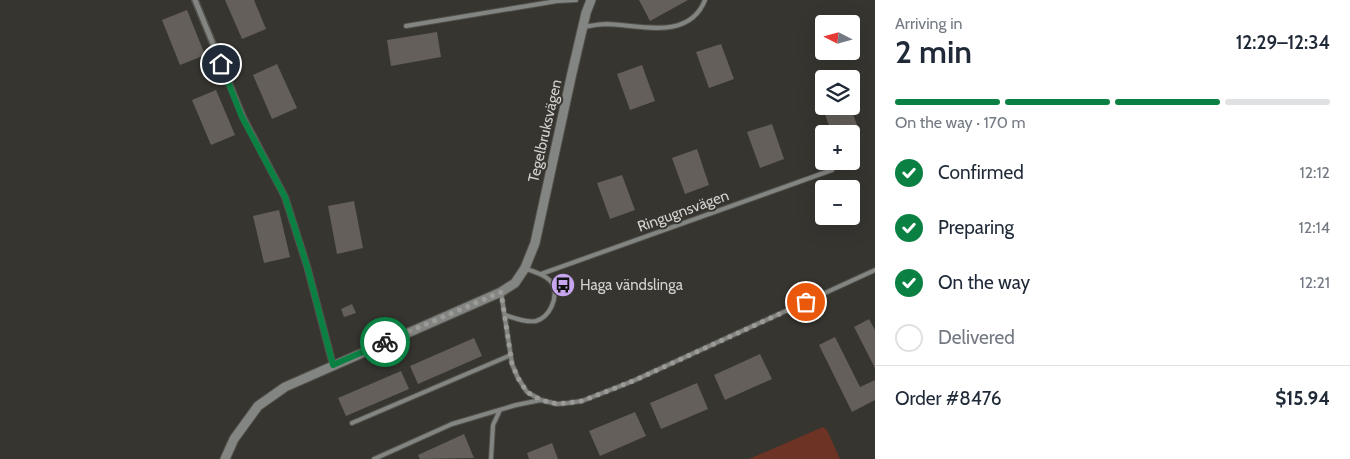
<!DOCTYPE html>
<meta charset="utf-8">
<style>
:root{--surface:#fff;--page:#f6f6f7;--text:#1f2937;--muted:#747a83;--line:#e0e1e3;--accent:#0b8043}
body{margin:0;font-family:Cabin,sans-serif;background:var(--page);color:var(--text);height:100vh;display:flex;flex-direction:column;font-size:19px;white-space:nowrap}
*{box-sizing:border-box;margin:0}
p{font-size:16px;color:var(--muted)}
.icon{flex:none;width:28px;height:28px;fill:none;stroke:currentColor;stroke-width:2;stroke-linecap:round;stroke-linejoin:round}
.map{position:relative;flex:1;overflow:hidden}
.panel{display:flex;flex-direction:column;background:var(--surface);width:475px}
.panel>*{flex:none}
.needle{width:32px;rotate:276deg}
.buttons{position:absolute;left:815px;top:15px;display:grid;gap:10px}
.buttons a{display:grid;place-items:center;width:45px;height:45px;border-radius:5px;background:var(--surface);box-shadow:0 5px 20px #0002;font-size:25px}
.pin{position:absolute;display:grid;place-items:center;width:42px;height:42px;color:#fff;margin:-21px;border:2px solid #fff;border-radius:50%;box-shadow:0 1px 5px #0007}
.courier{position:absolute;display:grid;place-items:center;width:50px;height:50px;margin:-25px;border:4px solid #0b8043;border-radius:50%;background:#fff;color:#222;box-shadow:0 1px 6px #0007}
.head em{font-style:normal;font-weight:600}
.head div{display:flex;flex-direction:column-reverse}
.head{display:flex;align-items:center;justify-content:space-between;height:85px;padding:0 20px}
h1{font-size:32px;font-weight:600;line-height:38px}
.bar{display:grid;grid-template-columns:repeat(4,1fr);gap:8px 5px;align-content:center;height:60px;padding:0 20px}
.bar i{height:6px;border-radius:4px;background:var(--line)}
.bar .current{background:var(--accent)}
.bar p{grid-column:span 4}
.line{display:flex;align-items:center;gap:12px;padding:0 20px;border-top:1px solid var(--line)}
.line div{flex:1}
ol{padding:0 20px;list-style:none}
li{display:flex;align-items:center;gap:15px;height:55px}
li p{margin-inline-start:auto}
li .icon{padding:5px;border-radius:50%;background:var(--accent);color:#fff;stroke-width:4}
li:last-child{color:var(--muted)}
li i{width:28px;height:28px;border:2px solid var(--line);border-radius:50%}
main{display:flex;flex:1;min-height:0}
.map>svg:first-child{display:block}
.green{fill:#6d3325}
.building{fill:#645f5a}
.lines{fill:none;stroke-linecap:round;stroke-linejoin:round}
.service-casing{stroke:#53514c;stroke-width:6}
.minor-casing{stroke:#53514c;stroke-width:8}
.tertiary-casing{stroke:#53514c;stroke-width:11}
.service{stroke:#838582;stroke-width:4}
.minor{stroke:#838582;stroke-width:5}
.tertiary{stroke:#838582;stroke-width:9}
.done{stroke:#9c9b97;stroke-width:5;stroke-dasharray:0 9}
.route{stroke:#0b8043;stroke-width:6}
.labels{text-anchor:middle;stroke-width:4;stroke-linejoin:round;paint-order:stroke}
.street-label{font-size:15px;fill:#d3d2ce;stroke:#373530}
.poi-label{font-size:15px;fill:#d3d2ce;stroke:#373530;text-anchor:start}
</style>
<main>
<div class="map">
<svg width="875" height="459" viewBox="0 0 875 459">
<rect width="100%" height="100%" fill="#373530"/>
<path class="green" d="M 823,427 L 827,430 L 840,459 L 749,459 Z"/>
<path class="building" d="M 225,0 L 254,0 L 266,29 L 242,39 Z
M 639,0 L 688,0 L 650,21 Z
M 187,10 L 205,55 L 180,65 L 162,20 Z
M 437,32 L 441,57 L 391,66 L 387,40 Z
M 721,44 L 734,79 L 709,88 L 696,52 Z
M 277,64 L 297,108 L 272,119 L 253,75 Z
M 642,65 L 655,101 L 630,110 L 617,74 Z
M 216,90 L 235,135 L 211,145 L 192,100 Z
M 822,106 L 850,106 L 860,133 L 851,136 L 851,134 L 832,134 Z
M 772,124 L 784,159 L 760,168 L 747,132 Z
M 697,149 L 709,185 L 685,194 L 672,158 Z
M 622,175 L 635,210 L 610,219 L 597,183 Z
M 354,201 L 363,248 L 337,254 L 328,206 Z
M 279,210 L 290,257 L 264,263 L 253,216 Z
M 352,304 L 356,313 L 344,317 L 341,309 Z
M 869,319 L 875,330 L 875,368 L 854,327 Z
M 835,337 L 860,387 L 875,380 L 875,400 L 852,412 L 819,345 Z
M 474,338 L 482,356 L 418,384 L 410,366 Z
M 760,354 L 772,379 L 725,400 L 714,375 Z
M 401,371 L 409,389 L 346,416 L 338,398 Z
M 697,383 L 708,409 L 661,429 L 650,403 Z
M 635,412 L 646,436 L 600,456 L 589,431 Z
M 464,434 L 474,458 L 420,459 L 418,455 Z
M 552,443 L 558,459 L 529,459 L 527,453 Z"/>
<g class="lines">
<g class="service-casing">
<path id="service" d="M 406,26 L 557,1 L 576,0
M 583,27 C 590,26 599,24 606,24 C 640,25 689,41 705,0
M 541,274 L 832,170
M 501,292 L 512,364 L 518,378 L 527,392 L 541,400 L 557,404 L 568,403 L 582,401 L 633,381 L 875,270
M 505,315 C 514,318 527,323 536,321 C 550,317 558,298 553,285 C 549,276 535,272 526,269
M 352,423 L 511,355
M 374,459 L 452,424 L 516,405 L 541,400
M 491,459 L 493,425 L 500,410"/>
</g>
<g class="minor-casing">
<path id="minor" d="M 195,0 L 243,117 L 285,197 L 307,266 L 333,365"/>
</g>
<g class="tertiary-casing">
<path id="tertiary" d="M 225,459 L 234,439 L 258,406 L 285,387 L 501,292 L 515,283 L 525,268 L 535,243 L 572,73 L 586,13 L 591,0"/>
</g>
<use href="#service" class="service"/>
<use href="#minor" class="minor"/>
<use href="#tertiary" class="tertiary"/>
</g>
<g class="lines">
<path class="done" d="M 385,342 L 501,292 L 512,364 L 518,378 L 527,392 L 541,400 L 557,404 L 582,401 L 633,381 L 806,302"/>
<path class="route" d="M 221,64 L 242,117 L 285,197 L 307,266 L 333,365 L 385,342"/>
</g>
<defs>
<g id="bus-disc" transform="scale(1.25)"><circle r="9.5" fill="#c7a6ef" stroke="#373530"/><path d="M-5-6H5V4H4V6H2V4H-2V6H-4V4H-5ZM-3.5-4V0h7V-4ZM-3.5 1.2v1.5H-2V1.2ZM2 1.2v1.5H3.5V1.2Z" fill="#111"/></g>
</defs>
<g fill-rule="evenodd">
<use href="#bus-disc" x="563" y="285"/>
</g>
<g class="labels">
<g class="street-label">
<text transform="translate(545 131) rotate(-77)" y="5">Tegelbruksvägen</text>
<text transform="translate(683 211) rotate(-20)" y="5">Ringugnsvägen</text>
</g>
<g class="poi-label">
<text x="580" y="290">Haga vändslinga</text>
</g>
</g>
</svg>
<div class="buttons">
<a><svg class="needle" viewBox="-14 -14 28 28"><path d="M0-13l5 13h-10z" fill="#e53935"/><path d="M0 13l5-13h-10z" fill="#747a83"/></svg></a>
<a><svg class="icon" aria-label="layers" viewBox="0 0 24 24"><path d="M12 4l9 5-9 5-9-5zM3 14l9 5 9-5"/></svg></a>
<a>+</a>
<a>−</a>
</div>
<div class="pin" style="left:806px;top:302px;background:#ea580c"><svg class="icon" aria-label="bag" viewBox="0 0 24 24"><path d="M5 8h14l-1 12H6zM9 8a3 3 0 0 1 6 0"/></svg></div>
<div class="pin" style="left:221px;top:64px;background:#1f2937"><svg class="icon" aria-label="home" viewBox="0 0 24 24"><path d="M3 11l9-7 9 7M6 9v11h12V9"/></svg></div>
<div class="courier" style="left:385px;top:342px"><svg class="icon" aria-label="bike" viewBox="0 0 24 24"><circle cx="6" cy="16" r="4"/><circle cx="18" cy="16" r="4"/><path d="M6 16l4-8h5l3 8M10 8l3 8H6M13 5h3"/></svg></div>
</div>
<section class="panel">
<div class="head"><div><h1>2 min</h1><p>Arriving in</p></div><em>12:29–12:34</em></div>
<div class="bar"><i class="current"></i><i class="current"></i><i class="current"></i><i></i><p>On the way · 170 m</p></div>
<ol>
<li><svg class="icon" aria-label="check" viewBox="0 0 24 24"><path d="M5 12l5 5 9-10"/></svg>Confirmed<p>12:12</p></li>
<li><svg class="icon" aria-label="check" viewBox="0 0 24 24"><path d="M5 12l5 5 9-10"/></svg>Preparing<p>12:14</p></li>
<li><svg class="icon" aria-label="check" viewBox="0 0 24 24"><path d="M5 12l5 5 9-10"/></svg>On the way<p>12:21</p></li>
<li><i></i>Delivered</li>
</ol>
<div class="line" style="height:65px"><div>Order #8476</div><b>$15.94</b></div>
</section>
</main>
